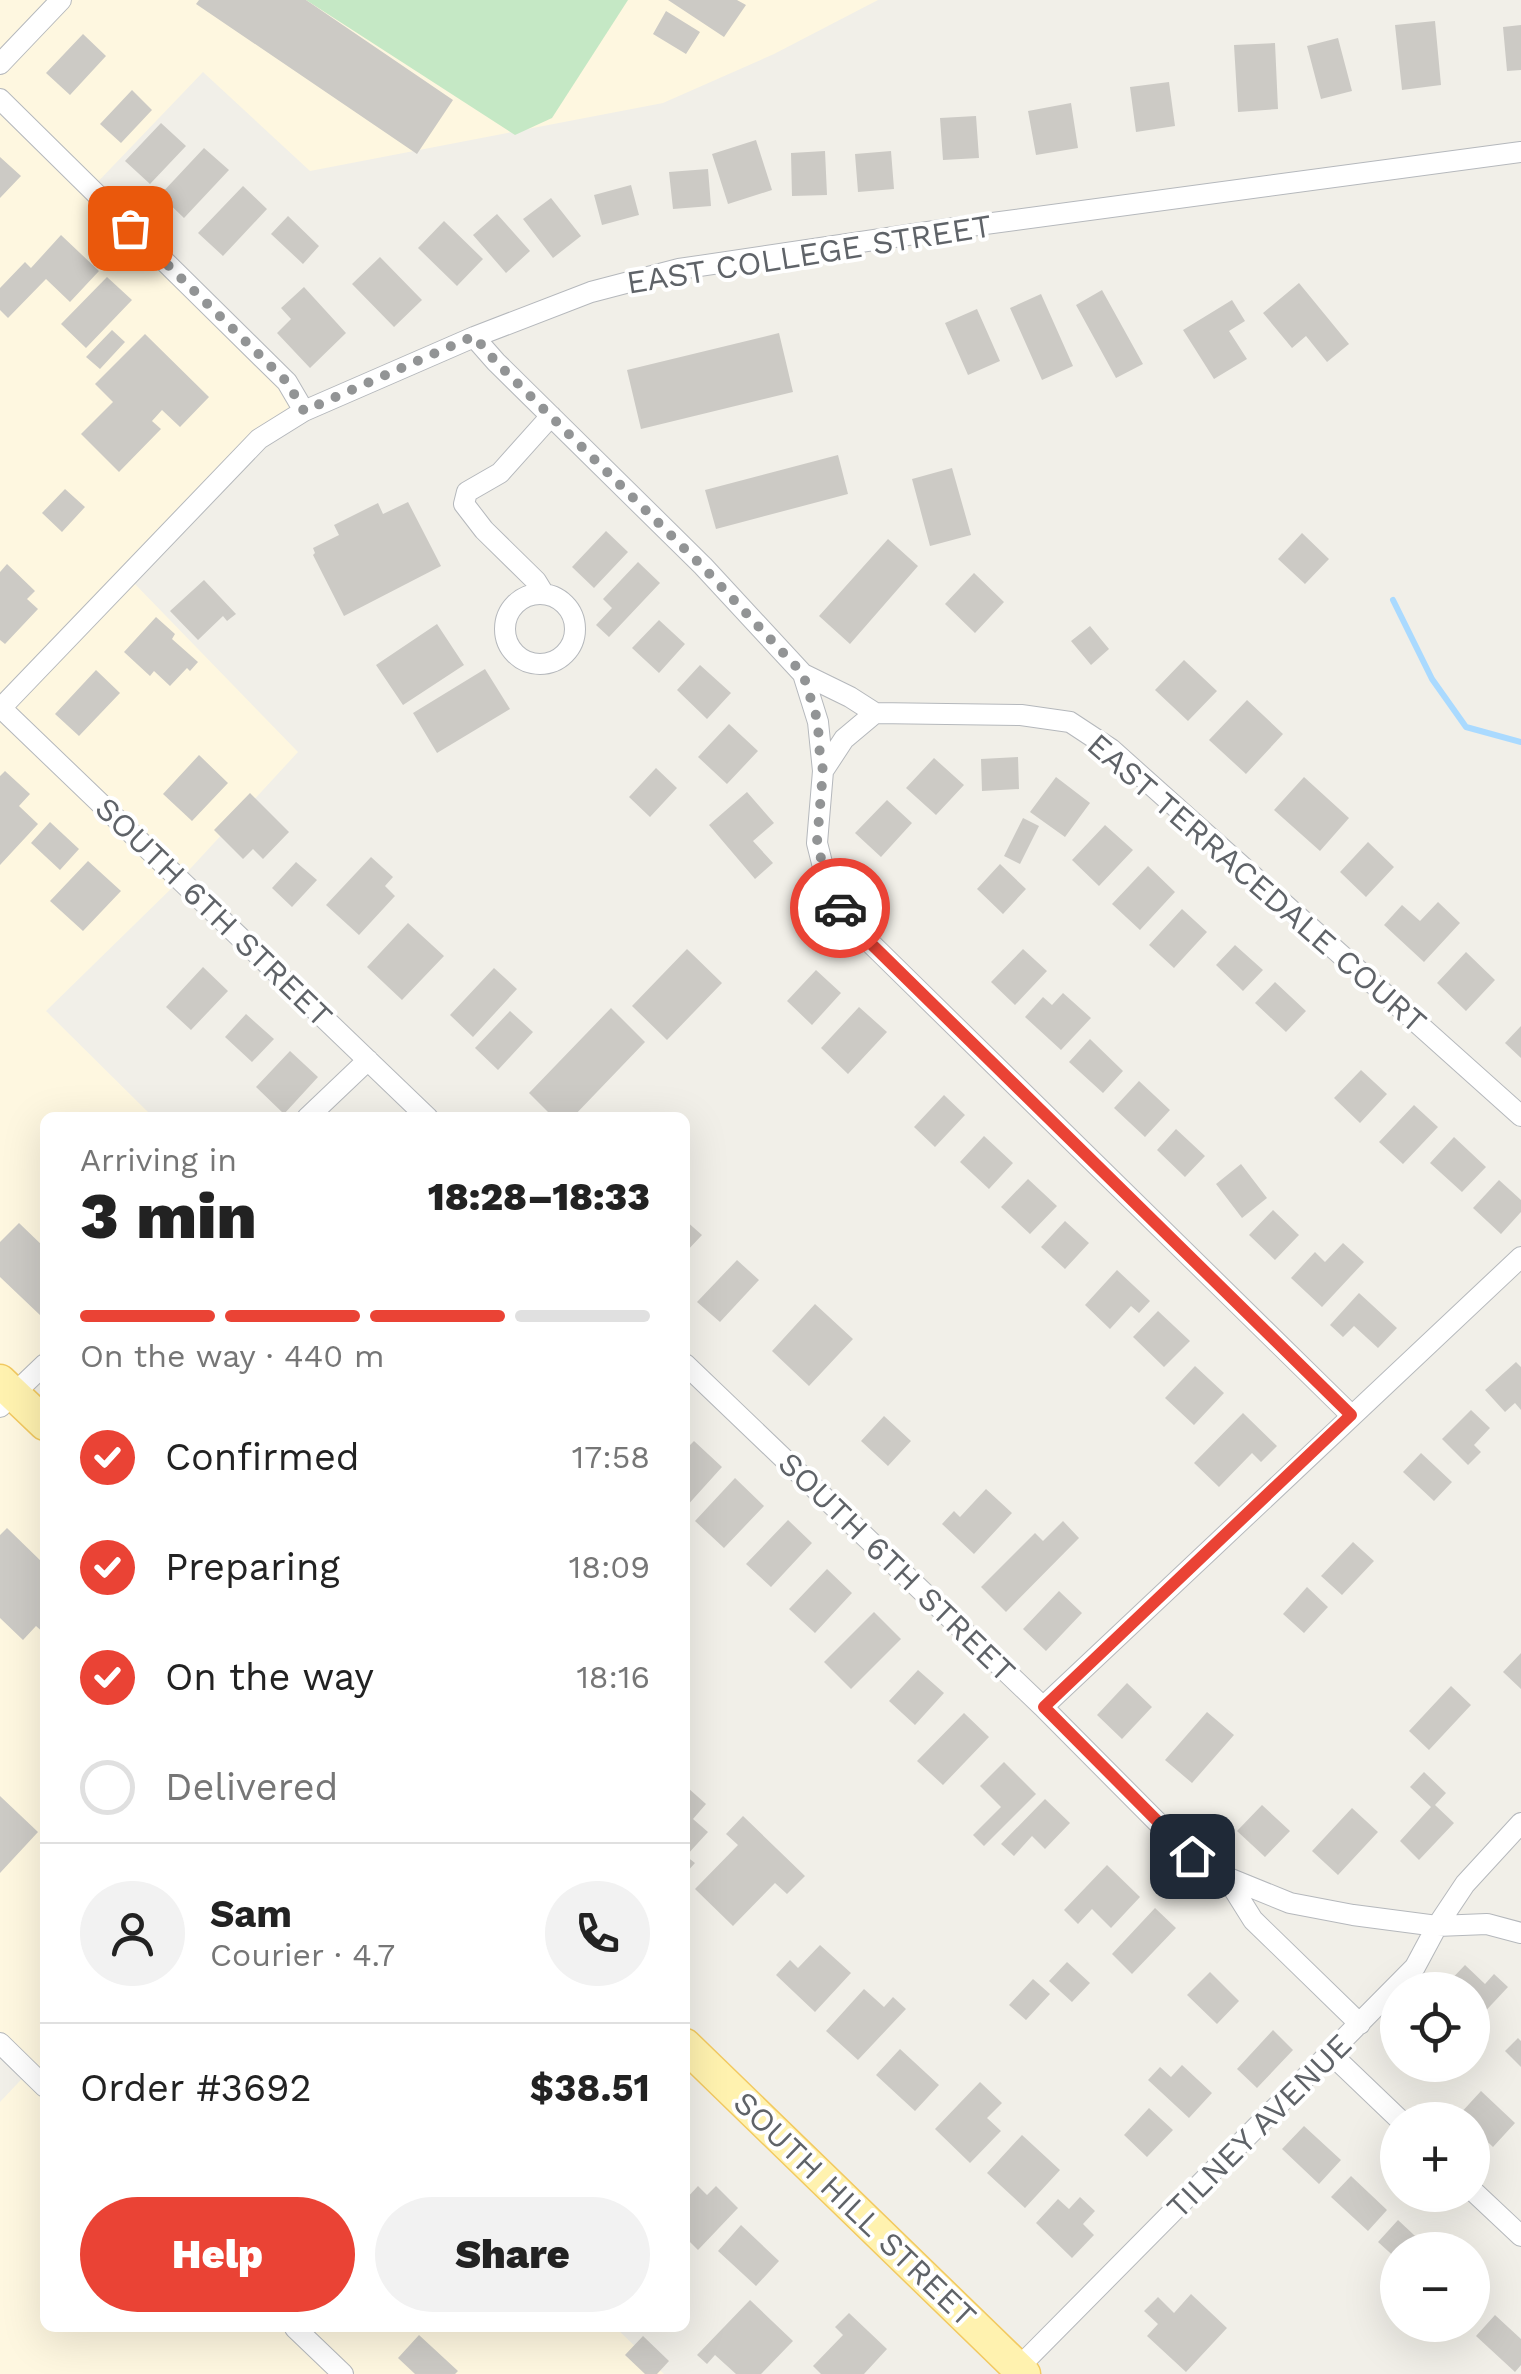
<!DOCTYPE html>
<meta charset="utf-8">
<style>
:root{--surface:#fff;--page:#f2f2f2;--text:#222;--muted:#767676;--line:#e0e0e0;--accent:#ea4335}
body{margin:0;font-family:"Work Sans",sans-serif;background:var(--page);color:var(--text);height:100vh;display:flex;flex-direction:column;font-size:38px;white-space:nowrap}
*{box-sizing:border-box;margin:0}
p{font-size:32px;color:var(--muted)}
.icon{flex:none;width:55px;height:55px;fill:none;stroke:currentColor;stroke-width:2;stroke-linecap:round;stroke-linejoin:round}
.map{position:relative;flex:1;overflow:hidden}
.details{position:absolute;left:40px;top:1112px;width:650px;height:1220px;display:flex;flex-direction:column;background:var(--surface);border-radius:15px;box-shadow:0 10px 40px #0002}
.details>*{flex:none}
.controls{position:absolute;left:1380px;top:1972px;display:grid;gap:20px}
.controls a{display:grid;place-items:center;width:110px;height:110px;border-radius:50%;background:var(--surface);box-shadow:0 10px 40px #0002;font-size:50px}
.pin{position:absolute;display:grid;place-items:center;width:85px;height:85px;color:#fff;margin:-42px;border-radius:20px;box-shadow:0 5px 15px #0006}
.courier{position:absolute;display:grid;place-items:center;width:100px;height:100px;margin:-50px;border:8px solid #ea4335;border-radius:50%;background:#fff;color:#222;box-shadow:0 2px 12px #0007}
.head em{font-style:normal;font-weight:800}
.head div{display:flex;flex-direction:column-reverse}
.head{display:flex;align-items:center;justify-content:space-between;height:170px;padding:0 40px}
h1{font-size:65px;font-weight:800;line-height:75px}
.bar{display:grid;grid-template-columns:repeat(4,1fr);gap:15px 10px;align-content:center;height:120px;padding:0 40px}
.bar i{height:12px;border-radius:8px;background:var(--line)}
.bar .current{background:var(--accent)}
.bar p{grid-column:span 4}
.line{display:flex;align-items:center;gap:25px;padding:0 40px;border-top:2px solid var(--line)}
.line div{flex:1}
.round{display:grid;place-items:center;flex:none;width:105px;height:105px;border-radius:52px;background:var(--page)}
ol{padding:0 40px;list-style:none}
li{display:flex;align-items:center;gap:30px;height:110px}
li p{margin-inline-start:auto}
li .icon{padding:10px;border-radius:50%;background:var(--accent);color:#fff;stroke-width:4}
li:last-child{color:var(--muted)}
li i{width:55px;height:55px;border:5px solid var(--line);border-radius:50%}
.primary-button{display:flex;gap:20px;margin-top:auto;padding:20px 40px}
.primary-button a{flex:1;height:115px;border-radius:60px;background:var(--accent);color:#fff;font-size:40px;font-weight:800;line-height:115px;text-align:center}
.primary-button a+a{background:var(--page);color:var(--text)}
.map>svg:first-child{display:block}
.commercial{fill:#fef7e0}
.green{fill:#c5e8c5}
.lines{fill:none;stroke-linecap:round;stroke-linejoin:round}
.stream{stroke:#aadaff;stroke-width:6}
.building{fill:#cccac5}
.minor-casing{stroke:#b5b8bc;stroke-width:22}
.primary-casing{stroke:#f2c960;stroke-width:35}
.minor{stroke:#fff;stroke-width:20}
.primary{stroke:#fff2af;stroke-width:32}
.done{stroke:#929495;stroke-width:10;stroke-dasharray:0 18}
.route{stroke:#ea4335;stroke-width:12}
.labels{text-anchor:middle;stroke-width:8;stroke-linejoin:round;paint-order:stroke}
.street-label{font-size:32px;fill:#5f6368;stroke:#fff}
</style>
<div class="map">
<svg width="1521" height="2374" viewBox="0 0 1521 2374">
<rect width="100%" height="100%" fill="#f1efe8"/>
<path class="commercial" d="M 0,0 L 878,0 L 774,54 L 663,103 L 310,171 L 203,72 L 90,190 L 303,408 L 133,582 L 298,752 L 178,882 L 46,1011 L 153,1117 L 45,1118 L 45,1362 L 19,1386 L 45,1411 L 45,2328 L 616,2328 L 664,2374 L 0,2374 L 0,2102 L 34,2066 L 0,2034 Z"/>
<path class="green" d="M 306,0 L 628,0 L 552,118 L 515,135 Z"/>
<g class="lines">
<path class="stream" d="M 1393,600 L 1432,679 L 1466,727 L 1521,742"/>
</g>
<path class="building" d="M 199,0 L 306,0 L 453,100 L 417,154 L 196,4 Z
M 668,0 L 737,0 L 746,5 L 724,37 Z
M 666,11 L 700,32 L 686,54 L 653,34 Z
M 1435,21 L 1441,85 L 1402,90 L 1395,25 Z
M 1521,25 L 1521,70 L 1507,71 L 1503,27 Z
M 83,34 L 106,56 L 70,95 L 46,73 Z
M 1338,38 L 1352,91 L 1321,99 L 1307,46 Z
M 1275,43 L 1278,109 L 1238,112 L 1234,45 Z
M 1169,82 L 1175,126 L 1136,132 L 1130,87 Z
M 132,90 L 152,110 L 121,143 L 100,124 Z
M 1071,103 L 1078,148 L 1036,155 L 1028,111 Z
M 976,116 L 979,158 L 943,160 L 940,118 Z
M 161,123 L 186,146 L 150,184 L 125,161 Z
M 756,140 L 772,190 L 728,204 L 712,154 Z
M 204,148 L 229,170 L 184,218 L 160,195 Z
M 825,151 L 827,195 L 792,196 L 791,153 Z
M 891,151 L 894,189 L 858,192 L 855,154 Z
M 0,157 L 21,176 L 0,198 Z
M 708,169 L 711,206 L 673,209 L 669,172 Z
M 631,185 L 639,215 L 602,225 L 594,195 Z
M 243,186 L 267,209 L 223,256 L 198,233 Z
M 551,198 L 581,236 L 553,258 L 523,219 Z
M 497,214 L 530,251 L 506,273 L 473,235 Z
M 288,216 L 319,246 L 303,264 L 271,234 Z
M 444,221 L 483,259 L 457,286 L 418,248 Z
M 61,235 L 99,271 L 70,302 L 46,279 L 8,318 L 0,310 L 0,288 L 25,262 L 31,268 Z
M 380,257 L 422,300 L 394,327 L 352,284 Z
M 107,277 L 132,300 L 86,348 L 61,324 Z
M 1299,283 L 1349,344 L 1327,362 L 1306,336 L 1292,348 L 1263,313 Z
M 304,287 L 346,333 L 310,368 L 277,333 L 291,319 L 281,308 Z
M 1102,290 L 1143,364 L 1116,378 L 1076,305 Z
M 1041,294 L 1073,366 L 1042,380 L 1010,308 Z
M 1232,300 L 1245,321 L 1229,331 L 1247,359 L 1214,379 L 1183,330 Z
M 977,309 L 1000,361 L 968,375 L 945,323 Z
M 112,330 L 125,342 L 100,369 L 86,357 Z
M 779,333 L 793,392 L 641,429 L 627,370 Z
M 145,334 L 209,397 L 180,427 L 162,410 L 152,421 L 161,429 L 119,472 L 81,434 L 113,402 L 95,384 Z
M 838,455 L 848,494 L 716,529 L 705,490 Z
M 952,468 L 971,535 L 930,546 L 912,479 Z
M 65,489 L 85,507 L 62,532 L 42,513 Z
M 408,502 L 441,566 L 344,616 L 313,555 L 315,553 L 313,548 L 339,535 L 334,525 L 378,503 L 383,514 Z
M 606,531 L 628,552 L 594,588 L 572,567 Z
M 1302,533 L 1329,559 L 1305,584 L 1278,559 Z
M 888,539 L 918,566 L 850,644 L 819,616 Z
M 638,562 L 660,583 L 609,637 L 596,625 L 612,608 L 603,599 Z
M 7,564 L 35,591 L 27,599 L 38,609 L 5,644 L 0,640 L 0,572 Z
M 974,573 L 1004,602 L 975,633 L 945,604 Z
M 204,580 L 236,614 L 227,621 L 223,616 L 198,640 L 170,611 Z
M 156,617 L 175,634 L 172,639 L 198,662 L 190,671 L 187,668 L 170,686 L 154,671 L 150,676 L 124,652 Z
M 659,620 L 685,644 L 659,673 L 632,648 Z
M 437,624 L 464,665 L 403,705 L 376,665 Z
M 1090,626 L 1109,649 L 1091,665 L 1071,641 Z
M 1184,660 L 1217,691 L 1188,721 L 1155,690 Z
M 700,665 L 731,693 L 707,719 L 677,690 Z
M 485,669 L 510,709 L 437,753 L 413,713 Z
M 96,670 L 120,693 L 79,736 L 55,714 Z
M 1247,700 L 1283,734 L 1246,774 L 1209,740 Z
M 729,724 L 758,751 L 727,784 L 698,757 Z
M 199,755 L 228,783 L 192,821 L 163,794 Z
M 1018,757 L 1019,789 L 982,791 L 981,759 Z
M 934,758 L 964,785 L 936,815 L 906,788 Z
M 656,768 L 677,788 L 650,817 L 629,797 Z
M 5,771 L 30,794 L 19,806 L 38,824 L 0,865 L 0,776 Z
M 1056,777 L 1090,803 L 1065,837 L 1030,812 Z
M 1304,777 L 1349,818 L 1320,851 L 1274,810 Z
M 747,792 L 774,823 L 753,841 L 773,863 L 755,879 L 709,825 Z
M 250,793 L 289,832 L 263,859 L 253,849 L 243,859 L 214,830 Z
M 887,800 L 912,823 L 881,857 L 855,833 Z
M 1023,818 L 1039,826 L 1020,864 L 1004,856 Z
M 50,822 L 79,849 L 60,870 L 31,843 Z
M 1105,825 L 1133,850 L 1099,886 L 1072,860 Z
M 1368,842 L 1394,867 L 1366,897 L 1340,872 Z
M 371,857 L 393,877 L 385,886 L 395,896 L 359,935 L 326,905 Z
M 88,861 L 121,891 L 83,931 L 50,901 Z
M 296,862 L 317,880 L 292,907 L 272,888 Z
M 1000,864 L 1026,889 L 1003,914 L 977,889 Z
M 1148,866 L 1175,892 L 1140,930 L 1112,904 Z
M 1438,902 L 1460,923 L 1424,962 L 1384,925 L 1402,905 L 1420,921 Z
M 1182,909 L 1207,932 L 1174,968 L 1149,945 Z
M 408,923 L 444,956 L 402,1000 L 367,967 Z
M 1235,945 L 1263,970 L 1243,991 L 1216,965 Z
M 687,949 L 722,983 L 667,1040 L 632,1006 Z
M 1023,949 L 1047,971 L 1015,1005 L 991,982 Z
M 1466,952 L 1495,980 L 1466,1011 L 1437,983 Z
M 203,967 L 228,991 L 191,1030 L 166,1007 Z
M 494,968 L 517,989 L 473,1037 L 450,1015 Z
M 816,970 L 841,993 L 812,1025 L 787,1001 Z
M 1275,982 L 1306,1011 L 1286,1032 L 1255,1003 Z
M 1063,993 L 1091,1018 L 1061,1050 L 1025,1017 L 1043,997 L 1052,1005 Z
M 859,1007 L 887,1032 L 848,1074 L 821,1048 Z
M 611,1008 L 645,1042 L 572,1118 L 554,1118 L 529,1093 Z
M 510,1011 L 533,1032 L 498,1070 L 475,1048 Z
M 246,1014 L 274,1039 L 252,1062 L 225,1037 Z
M 1521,1026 L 1521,1058 L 1505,1043 Z
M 1090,1039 L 1123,1071 L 1103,1093 L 1069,1062 Z
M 290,1051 L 318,1077 L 284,1114 L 256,1087 Z
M 1361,1070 L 1387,1094 L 1360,1123 L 1334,1098 Z
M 1139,1081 L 1170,1110 L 1145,1137 L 1114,1108 Z
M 944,1095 L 965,1115 L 935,1147 L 914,1127 Z
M 1414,1105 L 1438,1127 L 1403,1164 L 1379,1142 Z
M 1176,1129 L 1205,1156 L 1185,1177 L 1157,1150 Z
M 984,1136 L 1013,1163 L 989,1189 L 960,1162 Z
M 1454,1137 L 1486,1167 L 1462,1192 L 1430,1163 Z
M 1241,1164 L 1267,1198 L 1242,1218 L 1216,1184 Z
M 1028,1179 L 1057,1206 L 1030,1234 L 1001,1207 Z
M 1499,1180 L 1521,1200 L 1521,1212 L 1501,1234 L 1473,1208 Z
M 1273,1210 L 1299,1235 L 1275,1260 L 1249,1235 Z
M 685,1220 L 702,1235 L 685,1253 Z
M 1065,1221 L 1089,1243 L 1065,1269 L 1041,1247 Z
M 19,1223 L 45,1248 L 45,1312 L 41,1316 L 0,1277 L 0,1242 Z
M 1343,1243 L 1364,1262 L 1322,1307 L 1291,1278 L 1315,1252 L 1325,1262 Z
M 737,1260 L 759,1280 L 720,1322 L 697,1302 Z
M 1117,1270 L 1150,1301 L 1139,1313 L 1131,1306 L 1110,1329 L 1085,1305 Z
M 1359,1293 L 1397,1328 L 1378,1348 L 1354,1326 L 1343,1337 L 1330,1325 Z
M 815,1304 L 853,1339 L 809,1386 L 772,1351 Z
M 1158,1311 L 1190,1341 L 1164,1367 L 1133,1337 Z
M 1516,1362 L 1521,1367 L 1521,1410 L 1515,1403 L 1505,1412 L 1485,1390 Z
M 1195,1366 L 1224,1393 L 1194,1425 L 1165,1398 Z
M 1471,1410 L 1490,1428 L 1474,1445 L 1481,1452 L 1468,1465 L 1442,1439 Z
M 1243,1413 L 1277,1446 L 1261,1462 L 1252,1453 L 1219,1487 L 1194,1463 Z
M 884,1416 L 911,1441 L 888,1466 L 861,1441 Z
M 694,1441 L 722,1467 L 685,1508 L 685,1450 Z
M 1421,1453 L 1452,1482 L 1434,1501 L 1403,1472 Z
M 735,1478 L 764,1506 L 724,1548 L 695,1521 Z
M 986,1489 L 1012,1513 L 974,1554 L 942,1524 L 954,1511 L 960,1517 Z
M 788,1520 L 812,1543 L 771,1587 L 746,1564 Z
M 1063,1521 L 1079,1538 L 1006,1612 L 981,1587 L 1035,1533 L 1043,1541 Z
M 7,1528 L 45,1565 L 45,1634 L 36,1626 L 23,1640 L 0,1618 L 0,1535 Z
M 1353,1542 L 1374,1561 L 1342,1595 L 1321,1576 Z
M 827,1569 L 852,1593 L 815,1633 L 789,1609 Z
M 1307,1587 L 1328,1607 L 1304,1633 L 1283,1614 Z
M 1059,1591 L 1082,1613 L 1046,1651 L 1023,1629 Z
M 874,1612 L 901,1639 L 851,1689 L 824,1662 Z
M 1521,1653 L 1521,1689 L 1503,1672 Z
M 918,1670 L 944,1693 L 915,1725 L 889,1701 Z
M 1127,1683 L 1152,1707 L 1122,1739 L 1097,1715 Z
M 1451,1686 L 1471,1705 L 1429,1750 L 1409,1731 Z
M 1207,1712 L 1234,1735 L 1192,1783 L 1165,1760 Z
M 964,1713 L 989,1737 L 943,1785 L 917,1761 Z
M 1004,1762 L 1036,1794 L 984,1846 L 973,1835 L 1001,1807 L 980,1786 Z
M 1424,1772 L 1446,1793 L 1435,1805 L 1454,1823 L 1419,1860 L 1400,1841 L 1431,1807 L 1410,1787 Z
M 688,1788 L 706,1804 L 693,1819 L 708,1832 L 686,1856 L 695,1863 L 685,1874 L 685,1792 Z
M 0,1796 L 38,1832 L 0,1873 Z
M 1045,1799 L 1070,1823 L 1045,1849 L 1032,1836 L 1014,1856 L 1001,1844 Z
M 1262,1805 L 1290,1831 L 1265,1857 L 1237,1831 Z
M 1352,1808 L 1378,1832 L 1338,1875 L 1312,1851 Z
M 743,1816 L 805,1876 L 787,1894 L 775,1883 L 733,1926 L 695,1889 L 738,1845 L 726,1834 Z
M 1107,1865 L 1140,1897 L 1111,1928 L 1092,1909 L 1078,1924 L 1064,1910 Z
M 1155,1908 L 1176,1928 L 1132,1974 L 1112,1954 Z
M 820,1945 L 851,1973 L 815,2012 L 776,1975 L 790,1960 L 798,1968 Z
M 1067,1962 L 1090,1983 L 1072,2002 L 1049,1981 Z
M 1465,1965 L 1485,1984 L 1494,1974 L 1508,1987 L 1478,2019 L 1472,2014 L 1472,1990 L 1447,1990 L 1444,1987 Z
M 1210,1972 L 1239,2001 L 1217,2024 L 1187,1995 Z
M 1033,1979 L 1050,1994 L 1026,2020 L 1009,2005 Z
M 864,1989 L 884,2007 L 893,1997 L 906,2009 L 858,2060 L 826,2031 Z
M 1273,2030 L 1293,2050 L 1257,2088 L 1237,2069 Z
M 1518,2038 L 1521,2041 L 1521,2067 L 1505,2051 Z
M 900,2049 L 939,2085 L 915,2111 L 876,2075 Z
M 1182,2065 L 1212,2093 L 1189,2118 L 1148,2080 L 1160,2067 L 1171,2077 Z
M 980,2082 L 1002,2103 L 987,2118 L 1001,2131 L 970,2163 L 935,2129 Z
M 1481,2091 L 1515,2123 L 1493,2147 L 1472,2127 L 1472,2120 L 1465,2120 L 1459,2115 Z
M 1149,2108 L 1173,2130 L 1147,2157 L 1124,2135 Z
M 1304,2126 L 1341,2160 L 1319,2184 L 1282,2149 Z
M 1022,2135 L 1060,2170 L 1025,2208 L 987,2173 Z
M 1351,2176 L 1387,2210 L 1368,2231 L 1331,2197 Z
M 698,2186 L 707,2195 L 716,2186 L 738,2208 L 698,2250 L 685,2237 L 685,2200 Z
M 1080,2197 L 1095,2211 L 1083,2224 L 1094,2235 L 1072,2258 L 1036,2223 L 1058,2199 L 1069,2209 Z
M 1398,2220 L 1430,2250 L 1398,2250 L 1398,2260 L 1378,2242 Z
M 741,2225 L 779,2261 L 756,2286 L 718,2251 Z
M 1191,2294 L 1227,2328 L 1186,2372 L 1147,2336 L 1158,2324 L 1144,2311 L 1158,2297 L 1174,2313 Z
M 750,2300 L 793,2341 L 761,2374 L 736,2374 L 715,2355 L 707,2364 L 697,2355 Z
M 849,2313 L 887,2349 L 864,2374 L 821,2374 L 813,2366 L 843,2335 L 835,2327 Z
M 1495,2315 L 1521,2339 L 1521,2365 L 1515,2372 L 1476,2336 Z
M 419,2335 L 458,2371 L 455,2374 L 415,2374 L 398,2358 Z
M 643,2336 L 669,2361 L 657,2374 L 645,2374 L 625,2355 Z"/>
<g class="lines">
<g class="minor-casing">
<path id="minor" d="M 0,64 L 61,0
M 0,99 L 287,382 L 304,411
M 474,337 L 496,362 L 703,566 L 803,674 L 850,697 L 875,713 L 1021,715 L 1070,722 L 1111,749 L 1521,1116
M 544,594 L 536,581 L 484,530 L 464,504 L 467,492 L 500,473 L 551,416
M505 629a35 35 0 1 1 70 0a35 35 0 1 1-70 0Z
M 803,674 L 818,722 L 823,771
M 0,707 L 428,1118
M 0,709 L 259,439 L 304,411 L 474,337 L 591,292 L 679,269 L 955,228 L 1521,152
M 875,713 L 844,739 L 823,771 L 817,843 L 829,891 L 850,923 L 1351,1415
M 307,1118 L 368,1060
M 685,1364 L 1043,1707 L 1192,1857 L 1226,1877 L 1253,1920 L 1360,2024
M 0,1407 L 45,1364
M 1043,1707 L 1521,1257
M 1226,1877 L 1290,1903 L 1353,1915 L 1437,1926 L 1487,1924 L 1521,1933
M 0,2043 L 45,2087
M 1331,2054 L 1400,2120
M 1472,2190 L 1521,2236
M 295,2328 L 343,2374
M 1018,2368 L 1415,1967 L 1437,1926 L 1465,1884 L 1521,1823"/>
</g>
<g class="primary-casing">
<path id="primary" d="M 0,1381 L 45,1424
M 685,2045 L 1024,2374"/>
</g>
<use href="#minor" class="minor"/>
<use href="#primary" class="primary"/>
</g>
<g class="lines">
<path class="done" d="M 130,228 L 287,382 L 304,411 L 474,336 L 496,362 L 702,566 L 803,674 L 818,722 L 819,747 L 823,771 L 817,842 L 829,891 L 840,908"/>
<path class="route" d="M 840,908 L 850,923 L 1351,1415 L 1044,1707 L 1192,1856"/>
</g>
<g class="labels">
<g class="street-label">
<text transform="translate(809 254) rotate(-9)" y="11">EAST COLLEGE STREET</text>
<text transform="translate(1257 883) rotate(41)" y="11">EAST TERRACEDALE COURT</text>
<text transform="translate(214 912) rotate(44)" y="11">SOUTH 6TH STREET</text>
<text transform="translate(897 1567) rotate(44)" y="11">SOUTH 6TH STREET</text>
<text transform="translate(1259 2126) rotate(-45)" y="11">TILNEY AVENUE</text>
<text transform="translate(855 2209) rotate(44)" y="11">SOUTH HILL STREET</text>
</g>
</g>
</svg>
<div class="controls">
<a><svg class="icon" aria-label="locate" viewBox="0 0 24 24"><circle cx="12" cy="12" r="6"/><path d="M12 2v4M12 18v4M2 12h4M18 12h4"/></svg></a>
<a>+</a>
<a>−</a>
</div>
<div class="pin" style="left:130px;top:228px;background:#ea580c"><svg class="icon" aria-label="bag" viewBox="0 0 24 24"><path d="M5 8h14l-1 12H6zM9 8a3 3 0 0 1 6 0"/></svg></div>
<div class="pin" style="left:1192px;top:1856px;background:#1f2937"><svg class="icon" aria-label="home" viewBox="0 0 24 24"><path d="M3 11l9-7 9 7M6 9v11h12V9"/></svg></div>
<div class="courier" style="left:840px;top:908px"><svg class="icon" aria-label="car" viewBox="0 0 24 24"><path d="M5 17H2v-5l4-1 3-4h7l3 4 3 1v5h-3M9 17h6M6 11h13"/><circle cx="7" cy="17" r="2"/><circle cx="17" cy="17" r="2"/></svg></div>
<section class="details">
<div class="head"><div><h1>3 min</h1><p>Arriving in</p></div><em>18:28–18:33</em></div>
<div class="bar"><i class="current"></i><i class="current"></i><i class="current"></i><i></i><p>On the way · 440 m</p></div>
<ol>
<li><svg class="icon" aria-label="check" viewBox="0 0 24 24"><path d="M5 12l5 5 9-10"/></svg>Confirmed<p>17:58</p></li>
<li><svg class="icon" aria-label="check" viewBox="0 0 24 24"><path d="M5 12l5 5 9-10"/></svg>Preparing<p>18:09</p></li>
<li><svg class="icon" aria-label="check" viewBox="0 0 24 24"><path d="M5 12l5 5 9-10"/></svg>On the way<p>18:16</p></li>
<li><i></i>Delivered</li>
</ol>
<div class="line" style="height:180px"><a class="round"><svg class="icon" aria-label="person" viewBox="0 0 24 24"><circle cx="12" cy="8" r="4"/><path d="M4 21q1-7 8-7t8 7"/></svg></a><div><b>Sam</b><p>Courier · 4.7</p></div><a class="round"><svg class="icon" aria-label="phone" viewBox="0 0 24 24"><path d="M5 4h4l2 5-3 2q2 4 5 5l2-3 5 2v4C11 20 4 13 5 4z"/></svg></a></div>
<div class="line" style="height:130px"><div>Order #3692</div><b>$38.51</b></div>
<div class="primary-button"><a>Help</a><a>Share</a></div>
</section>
</div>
